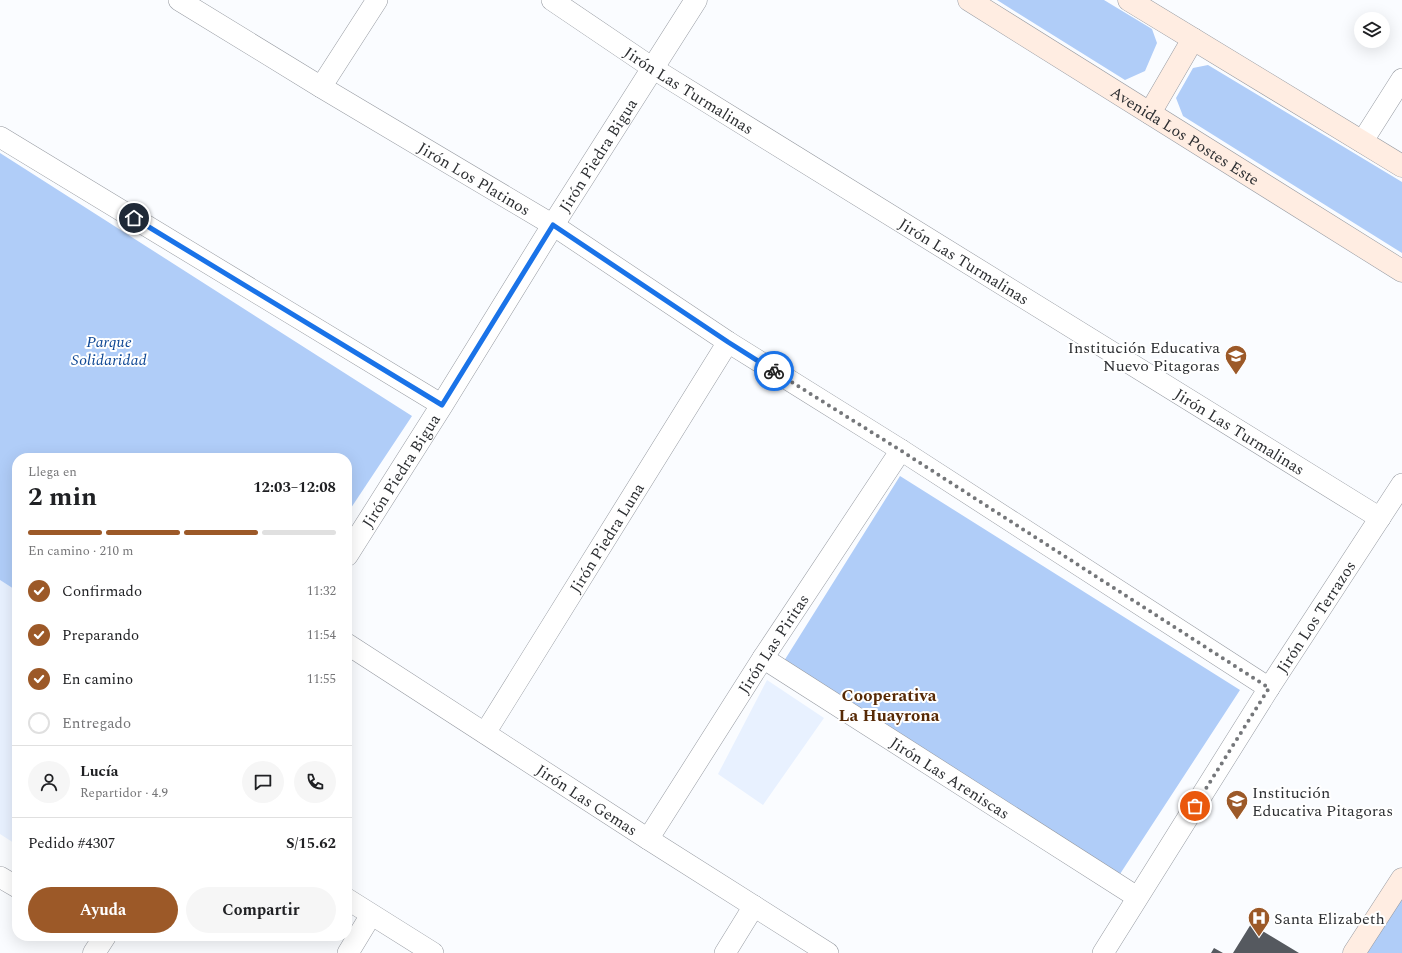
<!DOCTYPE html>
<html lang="es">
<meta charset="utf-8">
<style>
:root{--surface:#fff;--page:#f6f6f6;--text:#202124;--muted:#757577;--line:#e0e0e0;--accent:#9c5928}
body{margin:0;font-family:Spectral,serif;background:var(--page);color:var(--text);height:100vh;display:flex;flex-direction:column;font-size:15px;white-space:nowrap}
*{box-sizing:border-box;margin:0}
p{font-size:13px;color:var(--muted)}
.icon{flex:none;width:22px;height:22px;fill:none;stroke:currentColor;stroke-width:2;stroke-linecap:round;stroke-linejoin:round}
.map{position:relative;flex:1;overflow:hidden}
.drawer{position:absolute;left:12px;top:453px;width:340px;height:488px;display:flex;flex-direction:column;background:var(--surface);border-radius:16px;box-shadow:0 4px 16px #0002}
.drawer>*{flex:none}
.controls{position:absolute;left:1354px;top:12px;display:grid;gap:8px}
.controls a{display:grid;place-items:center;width:36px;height:36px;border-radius:50%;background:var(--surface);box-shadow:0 4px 16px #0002;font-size:20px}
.pin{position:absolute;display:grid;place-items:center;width:34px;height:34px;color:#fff;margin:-17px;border:2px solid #fff;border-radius:50%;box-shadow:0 1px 4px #0007}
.courier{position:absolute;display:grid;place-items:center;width:40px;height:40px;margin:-20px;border:3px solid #1a73e8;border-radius:50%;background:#fff;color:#222;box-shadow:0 1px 5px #0007}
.head em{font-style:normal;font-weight:700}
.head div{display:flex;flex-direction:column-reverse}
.head{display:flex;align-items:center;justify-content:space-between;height:68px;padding:0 16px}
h1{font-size:26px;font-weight:700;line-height:30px}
.bar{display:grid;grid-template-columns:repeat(4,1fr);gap:6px 4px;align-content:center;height:48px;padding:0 16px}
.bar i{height:5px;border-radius:3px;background:var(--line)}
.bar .on{background:var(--accent)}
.bar p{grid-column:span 4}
.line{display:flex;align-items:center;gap:10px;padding:0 16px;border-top:1px solid var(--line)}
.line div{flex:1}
.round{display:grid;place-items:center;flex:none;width:42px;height:42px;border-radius:21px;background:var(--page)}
ol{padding:0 16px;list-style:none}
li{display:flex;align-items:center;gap:12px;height:44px}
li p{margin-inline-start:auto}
li .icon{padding:4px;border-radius:50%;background:var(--accent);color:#fff;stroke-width:4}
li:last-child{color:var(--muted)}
li i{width:22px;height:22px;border:2px solid var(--line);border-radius:50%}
.button{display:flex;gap:8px;margin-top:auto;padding:8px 16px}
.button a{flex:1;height:46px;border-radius:24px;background:var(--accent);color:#fff;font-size:16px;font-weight:700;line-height:46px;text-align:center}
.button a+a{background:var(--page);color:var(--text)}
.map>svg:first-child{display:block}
.built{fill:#e8f1ff}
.green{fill:#b0cdf8}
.building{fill:#55595f}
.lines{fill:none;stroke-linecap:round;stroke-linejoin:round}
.minor-casing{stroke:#979ba2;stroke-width:22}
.tertiary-casing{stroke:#979ba2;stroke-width:23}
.secondary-casing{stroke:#979ba2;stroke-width:23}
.minor{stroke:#fff;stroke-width:21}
.tertiary{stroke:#fff;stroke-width:22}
.secondary{stroke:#ffede2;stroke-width:22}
.done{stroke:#75777a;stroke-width:4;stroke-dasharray:0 7.2}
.route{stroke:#1a73e8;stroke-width:5}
.labels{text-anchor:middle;stroke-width:4;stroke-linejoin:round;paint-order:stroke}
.street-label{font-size:16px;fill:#2d2f32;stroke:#fff}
.park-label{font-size:16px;font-style:italic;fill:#0f4895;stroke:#fff}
.poi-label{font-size:16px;fill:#2d2f32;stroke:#fff;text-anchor:start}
.neighbourhood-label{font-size:17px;font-weight:bold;fill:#572a06;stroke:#fff}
</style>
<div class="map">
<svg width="1402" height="953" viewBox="0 0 1402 953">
<rect width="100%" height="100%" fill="#fafcff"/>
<path class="built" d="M 0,580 L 17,591 L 17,845 L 0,834 Z
M 767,680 L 824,718 L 763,805 L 718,774 Z"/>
<path class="green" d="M 997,0 L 1104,0 L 1152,29 L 1157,43 L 1145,71 L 1125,80 Z
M 1208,65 L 1402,182 L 1402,253 L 1183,116 L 1176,98 L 1193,68 Z
M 0,153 L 412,416 L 347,514 L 347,458 L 17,458 L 17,591 L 0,580 Z
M 900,476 L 1240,690 L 1120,874 L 784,661 Z
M 1402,897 L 1402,953 L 1367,953 Z"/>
<path class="building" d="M 1251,924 L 1299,953 L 1233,953 Z
M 1214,948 L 1223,953 L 1211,953 Z"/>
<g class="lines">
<g class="minor-casing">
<g id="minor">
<path id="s1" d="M 179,0 L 321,87 L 553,225 L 728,342 L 901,450 L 1269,688"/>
<path id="s2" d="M 552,0 L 654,69 L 1380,518"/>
<path d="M 321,87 L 377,0"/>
<path d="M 0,137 L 442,405"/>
<path d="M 1362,142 L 1402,79"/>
<path id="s3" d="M 347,644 L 648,839 L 828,953"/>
<path id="s4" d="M 763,658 L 1137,897"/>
<path id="s5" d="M 485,733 L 728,342"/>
<path id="s6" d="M 648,839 L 763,658 L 901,450"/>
<path d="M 0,877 L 17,887"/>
<path d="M 347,899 L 433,953"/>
<path d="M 348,953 L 371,915"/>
<path d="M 725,953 L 754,906"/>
<path id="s7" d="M 1103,953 L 1269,688 L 1402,484"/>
</g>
</g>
<g class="tertiary-casing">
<g id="tertiary">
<path id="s8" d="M 347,555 L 442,405 L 553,225 L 696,0"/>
<path d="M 94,953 L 105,936"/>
</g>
</g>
<g class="secondary-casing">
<g id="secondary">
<path id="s9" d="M 969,0 L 1402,271"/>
<path d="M 1129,0 L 1402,166"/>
<path d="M 1150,113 L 1193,39"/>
<path d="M 1354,953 L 1402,879"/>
</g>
</g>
<use href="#minor" class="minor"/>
<use href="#tertiary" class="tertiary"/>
<use href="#secondary" class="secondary"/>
</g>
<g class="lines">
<path class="done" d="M 774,371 L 900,450 L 1269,688 L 1195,806"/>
<path class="route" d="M 134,218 L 442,405 L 553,225 L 728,342 L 774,371"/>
</g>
<defs>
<g id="school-pin" transform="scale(1.15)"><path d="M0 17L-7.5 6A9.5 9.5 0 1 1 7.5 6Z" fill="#9c5928" stroke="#fff"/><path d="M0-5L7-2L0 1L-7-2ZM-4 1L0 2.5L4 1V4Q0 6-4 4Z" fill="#fff"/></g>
<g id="hospital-pin" transform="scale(1.15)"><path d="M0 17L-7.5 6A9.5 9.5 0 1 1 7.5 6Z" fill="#9c5928" stroke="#fff"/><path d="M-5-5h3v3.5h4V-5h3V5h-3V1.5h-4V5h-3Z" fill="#fff"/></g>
</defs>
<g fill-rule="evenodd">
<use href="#school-pin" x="1236" y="356"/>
<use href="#school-pin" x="1237" y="801"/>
<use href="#hospital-pin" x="1259" y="918"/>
</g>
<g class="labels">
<g class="street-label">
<text dy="6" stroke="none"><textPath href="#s2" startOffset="164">Jirón Las Turmalinas</textPath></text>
<text dy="6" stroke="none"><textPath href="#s9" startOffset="255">Avenida Los Postes Este</textPath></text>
<text dy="6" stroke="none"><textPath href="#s8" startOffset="472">Jirón Piedra Bigua</textPath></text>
<text dy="6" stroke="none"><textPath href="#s1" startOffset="345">Jirón Los Platinos</textPath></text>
<text dy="6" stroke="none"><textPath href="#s2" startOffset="488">Jirón Las Turmalinas</textPath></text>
<text dy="6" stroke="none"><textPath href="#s2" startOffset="812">Jirón Las Turmalinas</textPath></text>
<text dy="6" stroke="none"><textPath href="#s8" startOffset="100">Jirón Piedra Bigua</textPath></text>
<text dy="6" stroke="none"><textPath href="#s5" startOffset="230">Jirón Piedra Luna</textPath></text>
<text dy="6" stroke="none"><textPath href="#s7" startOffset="398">Jirón Los Terrazos</textPath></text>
<text dy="6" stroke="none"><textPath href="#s6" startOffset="232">Jirón Las Piritas</textPath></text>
<text dy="6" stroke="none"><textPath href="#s4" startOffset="222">Jirón Las Areniscas</textPath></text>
<text dy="6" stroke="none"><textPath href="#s3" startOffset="286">Jirón Las Gemas</textPath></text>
</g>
<g class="park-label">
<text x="109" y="347">Parque<tspan x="109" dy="18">Solidaridad</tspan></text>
</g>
<g class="poi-label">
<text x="1220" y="353" text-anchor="end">Institución Educativa<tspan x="1220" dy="18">Nuevo Pitagoras</tspan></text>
<text x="1252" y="798">Institución<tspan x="1252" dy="18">Educativa Pitagoras</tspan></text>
<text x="1274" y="924">Santa Elizabeth</text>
</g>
<g class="neighbourhood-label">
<text x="889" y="701">Cooperativa<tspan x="889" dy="20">La Huayrona</tspan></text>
</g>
</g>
</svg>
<div class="controls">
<a><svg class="icon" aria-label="layers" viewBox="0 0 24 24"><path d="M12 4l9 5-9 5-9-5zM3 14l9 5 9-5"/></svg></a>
</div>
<div class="pin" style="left:1195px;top:806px;background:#ea580c"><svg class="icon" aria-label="bag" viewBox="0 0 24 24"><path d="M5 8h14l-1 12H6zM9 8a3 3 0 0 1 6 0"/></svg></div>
<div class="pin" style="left:134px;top:218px;background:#1f2937"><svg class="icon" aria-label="home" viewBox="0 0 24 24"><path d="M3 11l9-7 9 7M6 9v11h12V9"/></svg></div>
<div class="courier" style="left:774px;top:371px"><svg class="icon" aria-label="bike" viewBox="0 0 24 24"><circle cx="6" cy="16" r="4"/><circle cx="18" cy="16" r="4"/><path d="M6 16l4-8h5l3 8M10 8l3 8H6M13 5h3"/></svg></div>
<section class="drawer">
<div class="head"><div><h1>2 min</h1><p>Llega en</p></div><em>12:03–12:08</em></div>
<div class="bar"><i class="on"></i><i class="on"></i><i class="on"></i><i></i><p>En camino · 210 m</p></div>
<ol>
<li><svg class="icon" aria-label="check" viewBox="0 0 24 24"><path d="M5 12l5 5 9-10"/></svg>Confirmado<p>11:32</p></li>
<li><svg class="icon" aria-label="check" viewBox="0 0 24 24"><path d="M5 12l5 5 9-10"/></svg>Preparando<p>11:54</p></li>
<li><svg class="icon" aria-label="check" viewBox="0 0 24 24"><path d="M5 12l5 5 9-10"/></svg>En camino<p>11:55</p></li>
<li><i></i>Entregado</li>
</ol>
<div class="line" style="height:72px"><a class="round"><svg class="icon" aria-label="person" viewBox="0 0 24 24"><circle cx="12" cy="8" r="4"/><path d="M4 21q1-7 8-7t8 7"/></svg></a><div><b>Lucía</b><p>Repartidor · 4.9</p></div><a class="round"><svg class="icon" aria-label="chat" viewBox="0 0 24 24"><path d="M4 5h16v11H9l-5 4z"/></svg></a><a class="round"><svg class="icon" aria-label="phone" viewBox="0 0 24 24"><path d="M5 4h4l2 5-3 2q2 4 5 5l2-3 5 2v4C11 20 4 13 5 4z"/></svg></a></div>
<div class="line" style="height:52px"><div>Pedido #4307</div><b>S/15.62</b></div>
<div class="button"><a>Ayuda</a><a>Compartir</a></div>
</section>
</div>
